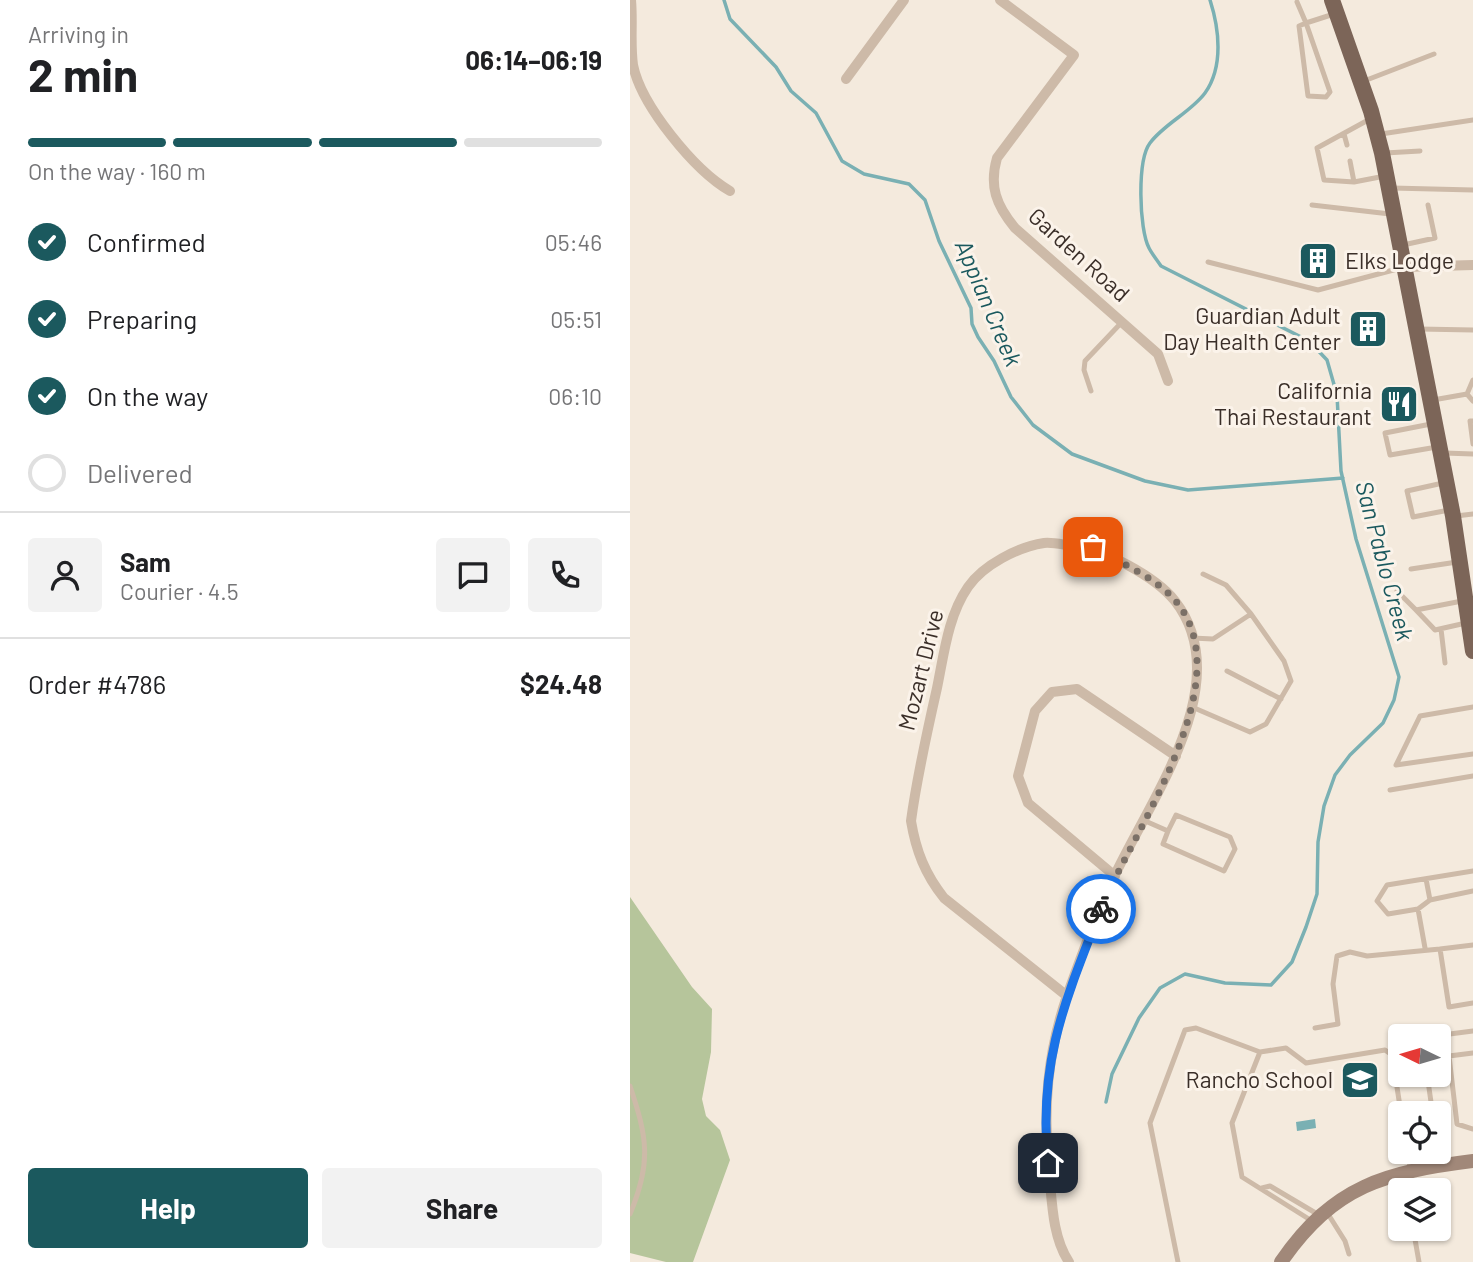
<!DOCTYPE html>
<meta charset="utf-8">
<style>
:root{--surface:#fff;--page:#f2f2f2;--text:#202124;--muted:#757577;--line:#e0e0e0;--accent:#1b595e}
body{margin:0;font-family:Barlow,sans-serif;background:var(--page);color:var(--text);height:100vh;display:flex;flex-direction:column;font-size:26px;white-space:nowrap}
*{box-sizing:border-box;margin:0}
p{font-size:23px;color:var(--muted)}
.icon{flex:none;width:38px;height:38px;fill:none;stroke:currentColor;stroke-width:2;stroke-linecap:round;stroke-linejoin:round}
.map{position:relative;flex:1;overflow:hidden}
.sheet{display:flex;flex-direction:column;background:var(--surface);width:630px}
.sheet>*{flex:none}
.needle{width:46px;rotate:275deg}
.tools{position:absolute;left:758px;top:1024px;display:grid;gap:14px}
.tools a{display:grid;place-items:center;width:63px;height:63px;border-radius:7px;background:var(--surface);box-shadow:0 2px 5px #0004;font-size:35px}
.pin{position:absolute;display:grid;place-items:center;width:60px;height:60px;color:#fff;margin:-30px;border-radius:14px;box-shadow:0 4px 10px #0006}
.courier{position:absolute;display:grid;place-items:center;width:70px;height:70px;margin:-35px;border:5px solid #1a73e8;border-radius:50%;background:#fff;color:#222;box-shadow:0 2px 9px #0007}
.summary em{font-style:normal;font-weight:700}
.summary div{display:flex;flex-direction:column-reverse}
.summary{display:flex;align-items:center;justify-content:space-between;height:119px;padding:0 28px}
h1{font-size:46px;font-weight:700;line-height:52px}
.bar{display:grid;grid-template-columns:repeat(4,1fr);gap:10px 7px;align-content:center;height:84px;padding:0 28px}
.bar i{height:9px;border-radius:5px;background:var(--line)}
.bar .on{background:var(--accent)}
.bar p{grid-column:span 4}
.line{display:flex;align-items:center;gap:18px;padding:0 28px;border-top:2px solid var(--line)}
.line div{flex:1}
.round{display:grid;place-items:center;flex:none;width:74px;height:74px;border-radius:7px;background:var(--page)}
ol{padding:0 28px;list-style:none}
li{display:flex;align-items:center;gap:21px;height:77px}
li p{margin-inline-start:auto}
li .icon{padding:7px;border-radius:50%;background:var(--accent);color:#fff;stroke-width:4}
li:last-child{color:var(--muted)}
li i{width:38px;height:38px;border:4px solid var(--line);border-radius:50%}
.action{display:flex;gap:14px;margin-top:auto;padding:14px 28px}
.action a{flex:1;height:80px;border-radius:7px;background:var(--accent);color:#fff;font-size:28px;font-weight:700;line-height:80px;text-align:center}
.action a+a{background:var(--page);color:var(--text)}
main{display:flex;flex:1;min-height:0}
.map>svg:first-child{display:block}
.green{fill:#b6c59b}
.water{fill:#7ab0b3}
.lines{fill:none;stroke-linecap:round;stroke-linejoin:round}
.stream{stroke:#7ab0b3;stroke-width:3.5}
.lane{stroke:#cdbaa8;stroke-width:5}
.street{stroke:#cdbaa8;stroke-width:10}
.secondary{stroke:#a18879;stroke-width:14}
.primary{stroke:#7c6558;stroke-width:16}
.done{stroke:#7b7067;stroke-width:7;stroke-dasharray:0 12.6}
.route{stroke:#1a73e8;stroke-width:9}
.labels{text-anchor:middle;stroke-width:6;stroke-linejoin:round;paint-order:stroke}
.street-label{font-size:23px;fill:#3a2e28;stroke:#fbf3ea}
.poi-label{font-size:23px;fill:#3a2e28;stroke:#fbf3ea;text-anchor:end}
.water-label{font-size:24px;font-style:italic;fill:#1b595e;stroke:#fbf3ea}
</style>
<main>
<section class="sheet">
<div class="summary"><div><h1>2 min</h1><p>Arriving in</p></div><em>06:14–06:19</em></div>
<div class="bar"><i class="on"></i><i class="on"></i><i class="on"></i><i></i><p>On the way · 160 m</p></div>
<ol>
<li><svg class="icon" aria-label="check" viewBox="0 0 24 24"><path d="M5 12l5 5 9-10"/></svg>Confirmed<p>05:46</p></li>
<li><svg class="icon" aria-label="check" viewBox="0 0 24 24"><path d="M5 12l5 5 9-10"/></svg>Preparing<p>05:51</p></li>
<li><svg class="icon" aria-label="check" viewBox="0 0 24 24"><path d="M5 12l5 5 9-10"/></svg>On the way<p>06:10</p></li>
<li><i></i>Delivered</li>
</ol>
<div class="line" style="height:126px"><a class="round"><svg class="icon" aria-label="person" viewBox="0 0 24 24"><circle cx="12" cy="8" r="4"/><path d="M4 21q1-7 8-7t8 7"/></svg></a><div><b>Sam</b><p>Courier · 4.5</p></div><a class="round"><svg class="icon" aria-label="chat" viewBox="0 0 24 24"><path d="M4 5h16v11H9l-5 4z"/></svg></a><a class="round"><svg class="icon" aria-label="phone" viewBox="0 0 24 24"><path d="M5 4h4l2 5-3 2q2 4 5 5l2-3 5 2v4C11 20 4 13 5 4z"/></svg></a></div>
<div class="line" style="height:91px"><div>Order #4786</div><b>$24.48</b></div>
<div class="action"><a>Help</a><a>Share</a></div>
</section>
<div class="map">
<svg width="843" height="1262" viewBox="0 0 843 1262">
<rect width="100%" height="100%" fill="#f4eadd"/>
<path class="green" d="M 0,897 L 62,987 L 82,1009 L 81,1052 L 72,1099 L 76,1116 L 90,1130 L 100,1160 L 63,1262 L 36,1262 L 0,1253 Z"/>
<path class="water" d="M 685,1119 L 686,1128 L 667,1131 L 666,1122 Z"/>
<g class="lines">
<path class="stream" d="M 94,0 L 100,19 L 146,67 L 161,91 L 186,113 L 212,161 L 234,174 L 279,184 L 295,200 L 309,241 L 341,308 L 342,324 L 348,337 L 364,361 L 381,397 L 403,425 L 442,454 L 515,481 L 558,490 L 713,478
M 476,1102 L 482,1074 L 509,1018 L 530,988 L 555,974 L 595,983 L 641,985 L 662,962 L 676,927 L 687,894 L 688,842 L 694,806 L 705,775 L 720,755 L 753,723 L 764,700 L 769,677 L 726,539 L 711,471 L 707,395 L 697,360 L 679,341 L 531,266 C 527,260 522,254 519,248 C 509,229 507,160 520,143 C 534,124 561,112 575,93 C 594,66 589,28 580,0"/>
<path class="lane" d="M 667,2 L 676,23 L 704,14
M 676,23 L 700,92 L 696,97 L 678,96 L 669,26 Z
M 734,81 L 804,54
M 740,119 L 687,148 L 694,180 L 724,182 L 755,176
M 714,134 L 717,145
M 751,134 L 843,120
M 755,153 L 790,151
M 720,161 L 724,182
M 762,188 L 843,190
M 682,205 L 760,214
M 773,245 L 805,238 L 798,205
M 578,262 L 688,290 L 771,268
M 789,329 L 843,330
M 843,380 L 837,394 L 843,401
M 461,391 L 454,370 L 455,361 L 492,322
M 803,400 L 837,394
M 843,421 L 840,421 L 843,444
M 801,424 L 755,433 L 760,455 L 807,447
M 814,453 L 843,454
M 813,483 L 777,491 L 783,517 L 819,510
M 826,516 L 843,514
M 781,569 L 827,562
M 767,591 L 786,610
M 832,601 L 786,610 L 805,630 L 836,623
M 811,629 L 815,663
M 562,638 L 583,639 L 621,614 L 596,585 L 573,574
M 597,671 L 651,699
M 562,707 L 620,732 L 636,724 L 661,681 L 654,661 L 621,614
M 843,707 L 790,716 L 766,765 L 843,754
M 760,790 L 843,776
M 513,820 L 538,831 L 533,844 L 594,871 L 605,849 L 600,837 L 546,815 L 538,831
M 843,871 L 757,885 L 747,901 L 758,914 L 788,909 L 800,900 L 843,891
M 796,879 L 800,900
M 788,909 L 795,948
M 843,945 L 810,949 L 819,1007 L 843,1003
M 685,1028 L 708,1024 L 703,984 L 707,956 L 720,952 L 737,956 L 810,949
M 808,1038 L 812,1035 L 843,1031
M 843,1053 L 819,1056 L 827,1124 L 843,1129
M 797,1074 L 801,1102
M 0,1086 C 17,1137 22,1162 0,1214
M 778,1152 L 780,1169
M 773,1176 L 776,1190
M 632,1188 L 640,1186 L 689,1215
M 698,1214 L 715,1241 L 719,1254
M 682,1221 L 612,1177 L 602,1123 L 630,1052 L 656,1048 L 676,1063 L 755,1050 L 762,1055 L 771,1113
M 783,1228 L 789,1262
M 548,1262 L 520,1123 L 555,1030 L 566,1028 L 630,1052"/>
<path class="street" d="M 1,0 C 3,22 0,43 3,65 C 11,105 64,170 100,191
M 370,0 L 444,55 L 367,158 C 359,186 366,205 385,228 L 528,354 L 538,381
M 216,79 L 274,0
M 774,267 L 843,265
M 485,876 L 398,803 L 388,776 L 405,711 L 422,692 L 447,689 L 546,756
M 437,996 L 314,898 C 295,874 286,851 281,821 C 287,776 297,732 307,688 C 314,654 318,616 338,587 C 353,565 388,547 414,543 C 423,542 434,545 443,546 C 473,548 526,577 545,601 C 608,682 520,800 485,875 C 467,913 451,956 437,996 C 417,1054 413,1109 419,1171 C 422,1200 422,1237 439,1262"/>
<path class="secondary" d="M 651,1262 C 704,1185 756,1172 843,1161"/>
<path class="primary" d="M 702,0 L 741,111 L 752,153 L 823,516 L 843,651"/>
</g>
<g class="lines">
<path class="done" d="M 463,547 C 490,563 523,576 544,599 C 615,679 502,831 471,909"/>
<path class="route" d="M 418,1163 C 408,1062 435,1001 471,909"/>
</g>
<defs>
<g id="building-square" transform="scale(2.0125)"><rect x="-9" y="-9" width="18" height="18" rx="4" fill="#1b595e" stroke="#fbf3ea"/><path d="M-4-6H4V6H1V3H-1V6H-4ZM-2.5-4.3h1.7v1.8h-1.7ZM.8-4.3h1.7v1.8H.8ZM-2.5-1h1.7V.8h-1.7ZM.8-1h1.7V.8H.8Z" fill="#fff"/></g>
<g id="restaurant-square" transform="scale(2.0125)"><rect x="-9" y="-9" width="18" height="18" rx="4" fill="#1b595e" stroke="#fbf3ea"/><path d="M-5-6h1v4h1v-4h1v4h1v-4h1v5L-1.5 .5V6h-2V.5L-5-1ZM5-6V6H3V1.5H1.5Q1.5-4 5-6Z" fill="#fff"/></g>
<g id="school-square" transform="scale(2.0125)"><rect x="-9" y="-9" width="18" height="18" rx="4" fill="#1b595e" stroke="#fbf3ea"/><path d="M0-5L7-2L0 1L-7-2ZM-4 1L0 2.5L4 1V4Q0 6-4 4Z" fill="#fff"/></g>
</defs>
<g fill-rule="evenodd">
<use href="#building-square" x="688" y="261"/>
<use href="#building-square" x="738" y="329"/>
<use href="#restaurant-square" x="769" y="404"/>
<use href="#school-square" x="730" y="1080"/>
</g>
<g class="labels">
<g class="street-label">
<text transform="translate(449 255) rotate(42)" y="8">Garden Road</text>
<text transform="translate(291 670) rotate(-76)" y="8">Mozart Drive</text>
</g>
<g class="poi-label">
<text x="715" y="269" text-anchor="start">Elks Lodge</text>
<text x="711" y="324">Guardian Adult<tspan x="711" dy="26">Day Health Center</tspan></text>
<text x="742" y="399">California<tspan x="742" dy="26">Thai Restaurant</tspan></text>
<text x="703" y="1088">Rancho School</text>
</g>
<g class="water-label">
<text transform="translate(358 303) rotate(67)" y="8">Appian Creek</text>
<text transform="translate(754 561) rotate(75)" y="8">San Pablo Creek</text>
</g>
</g>
</svg>
<div class="tools">
<a><svg class="needle" viewBox="-14 -14 28 28"><path d="M0-13l5 13h-10z" fill="#e53935"/><path d="M0 13l5-13h-10z" fill="#757577"/></svg></a>
<a><svg class="icon" aria-label="locate" viewBox="0 0 24 24"><circle cx="12" cy="12" r="6"/><path d="M12 2v4M12 18v4M2 12h4M18 12h4"/></svg></a>
<a><svg class="icon" aria-label="layers" viewBox="0 0 24 24"><path d="M12 4l9 5-9 5-9-5zM3 14l9 5 9-5"/></svg></a>
</div>
<div class="pin" style="left:463px;top:547px;background:#ea580c"><svg class="icon" aria-label="bag" viewBox="0 0 24 24"><path d="M5 8h14l-1 12H6zM9 8a3 3 0 0 1 6 0"/></svg></div>
<div class="pin" style="left:418px;top:1163px;background:#1f2937"><svg class="icon" aria-label="home" viewBox="0 0 24 24"><path d="M3 11l9-7 9 7M6 9v11h12V9"/></svg></div>
<div class="courier" style="left:471px;top:909px"><svg class="icon" aria-label="bike" viewBox="0 0 24 24"><circle cx="6" cy="16" r="4"/><circle cx="18" cy="16" r="4"/><path d="M6 16l4-8h5l3 8M10 8l3 8H6M13 5h3"/></svg></div>
</div>
</main>
